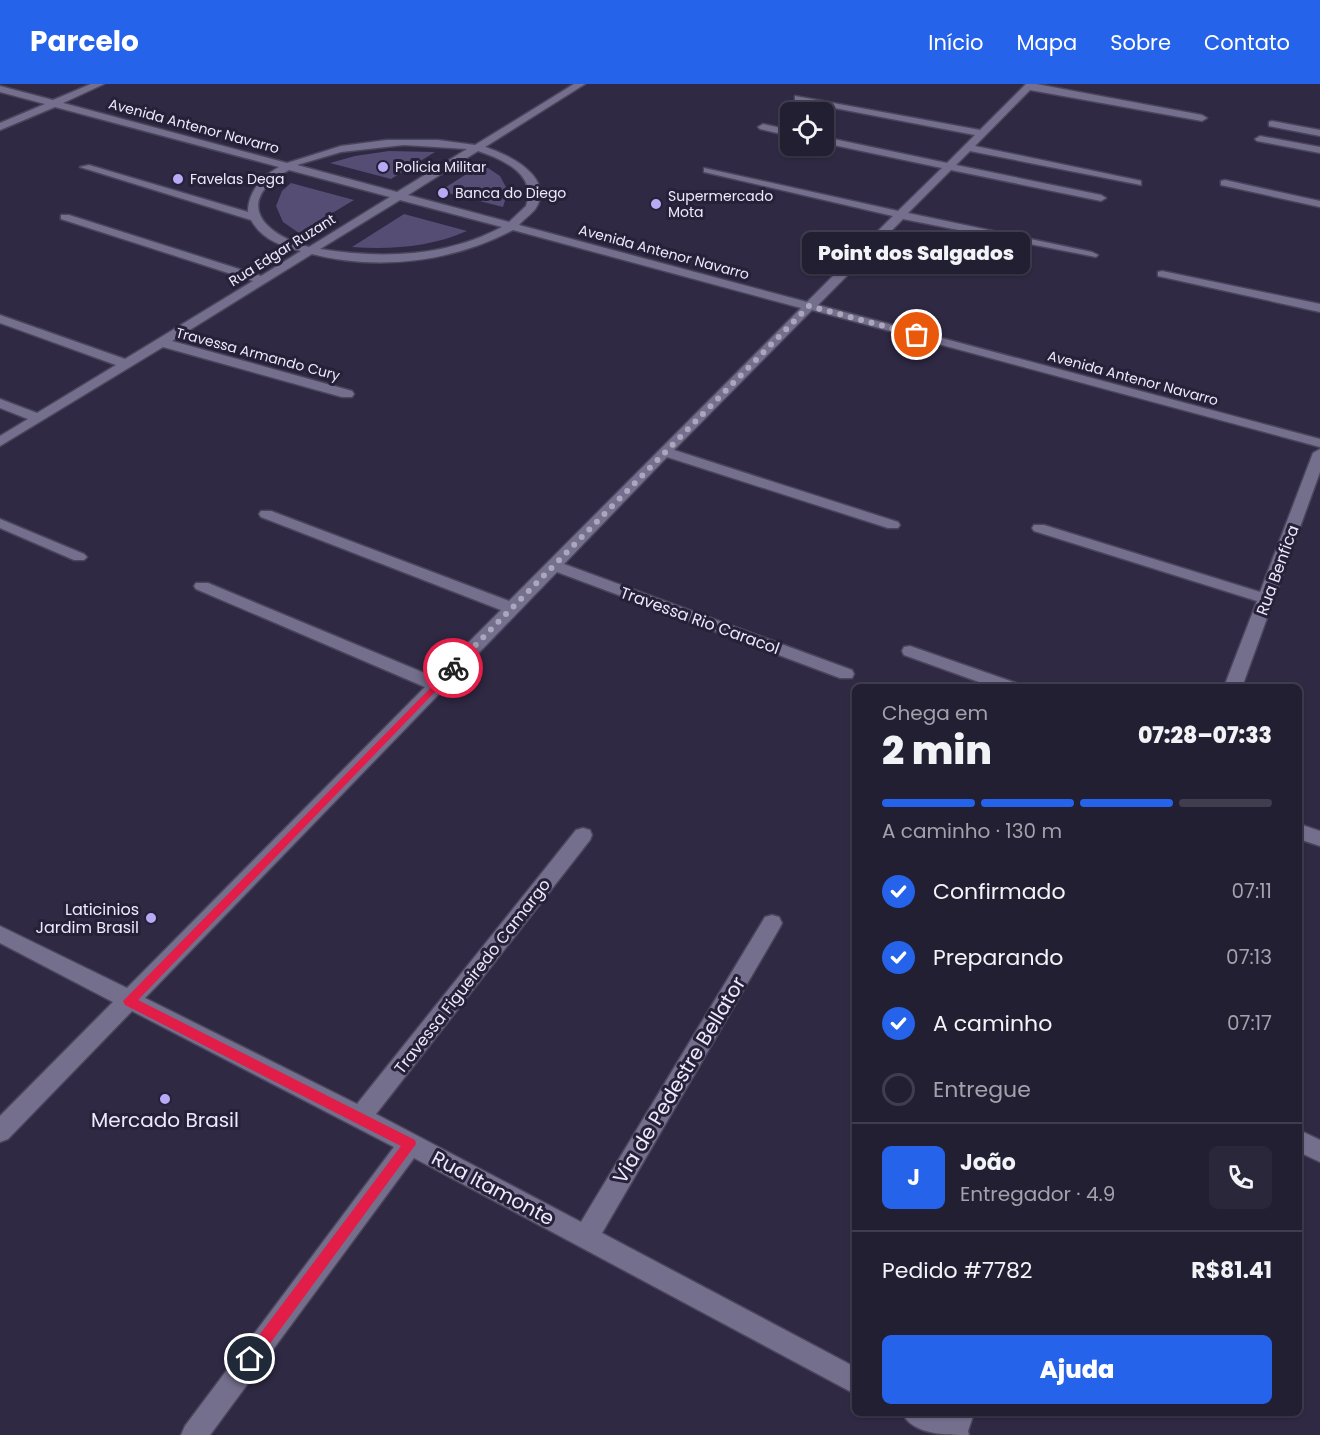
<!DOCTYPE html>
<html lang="pt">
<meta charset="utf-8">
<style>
:root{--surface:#231f33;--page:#2b273b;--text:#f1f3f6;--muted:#a3a2ac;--line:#403d4e;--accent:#2563eb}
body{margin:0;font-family:Poppins,sans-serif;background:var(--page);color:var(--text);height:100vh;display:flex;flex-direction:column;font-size:22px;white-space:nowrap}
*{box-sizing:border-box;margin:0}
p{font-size:20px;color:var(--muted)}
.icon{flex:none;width:33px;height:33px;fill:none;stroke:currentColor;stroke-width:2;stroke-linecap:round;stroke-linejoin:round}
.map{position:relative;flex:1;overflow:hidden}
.sheet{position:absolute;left:852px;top:600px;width:450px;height:732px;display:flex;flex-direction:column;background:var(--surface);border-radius:9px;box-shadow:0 2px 4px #0004,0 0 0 2px var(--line)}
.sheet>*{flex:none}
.controls{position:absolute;left:780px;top:18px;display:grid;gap:12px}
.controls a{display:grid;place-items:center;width:54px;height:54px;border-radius:9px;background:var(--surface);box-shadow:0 2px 4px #0004,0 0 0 2px var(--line);font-size:30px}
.pin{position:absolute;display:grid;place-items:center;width:51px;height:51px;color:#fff;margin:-26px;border:3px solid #fff;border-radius:50%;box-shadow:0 2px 6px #0007}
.courier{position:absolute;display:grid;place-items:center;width:60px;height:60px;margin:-30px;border:4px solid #e11d48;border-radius:50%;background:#fff;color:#222;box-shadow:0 2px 8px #0007}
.bubble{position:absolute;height:42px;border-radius:9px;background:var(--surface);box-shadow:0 2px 4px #0004,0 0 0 2px var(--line);font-size:20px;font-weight:800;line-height:42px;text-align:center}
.overview em{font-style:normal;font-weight:800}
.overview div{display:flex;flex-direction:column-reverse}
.overview{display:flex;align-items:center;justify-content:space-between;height:102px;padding:0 30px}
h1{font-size:39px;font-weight:800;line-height:45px}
.bar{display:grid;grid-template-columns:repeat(4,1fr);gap:9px 6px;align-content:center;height:72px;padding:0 30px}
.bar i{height:8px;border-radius:4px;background:var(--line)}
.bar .selected{background:var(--accent)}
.bar p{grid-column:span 4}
.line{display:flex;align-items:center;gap:15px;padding:0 30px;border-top:2px solid var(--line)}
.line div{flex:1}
.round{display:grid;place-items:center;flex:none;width:63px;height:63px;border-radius:9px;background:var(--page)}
ol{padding:0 30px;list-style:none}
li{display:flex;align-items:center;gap:18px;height:66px}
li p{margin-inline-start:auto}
li .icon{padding:6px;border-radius:50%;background:var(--accent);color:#fff;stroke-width:4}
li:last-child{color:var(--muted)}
li i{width:33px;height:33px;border:3px solid var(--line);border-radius:50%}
.button{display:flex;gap:12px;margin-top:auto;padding:12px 30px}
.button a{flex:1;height:69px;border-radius:9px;background:var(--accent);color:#fff;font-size:24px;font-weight:800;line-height:69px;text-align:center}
header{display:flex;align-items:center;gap:36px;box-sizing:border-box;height:84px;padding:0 30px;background:var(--accent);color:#fff}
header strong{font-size:28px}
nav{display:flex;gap:33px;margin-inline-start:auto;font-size:21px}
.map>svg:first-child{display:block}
.green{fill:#554d74}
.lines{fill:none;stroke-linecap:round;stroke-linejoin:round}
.minor-casing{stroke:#4b455c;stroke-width:3}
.minor{fill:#756f8e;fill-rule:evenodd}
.route{fill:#e11d48}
.done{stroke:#aaa6bb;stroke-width:6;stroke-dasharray:0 10.8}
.poi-dot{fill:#baaaf6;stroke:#262039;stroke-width:2}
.labels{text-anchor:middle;stroke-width:6;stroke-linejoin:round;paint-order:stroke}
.far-street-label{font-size:14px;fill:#ece9fb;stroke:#262039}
.far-poi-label{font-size:14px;fill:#ece9fb;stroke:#262039;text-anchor:start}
.street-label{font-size:16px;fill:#ece9fb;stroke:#262039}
.poi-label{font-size:16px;fill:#ece9fb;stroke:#262039;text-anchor:end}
.near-street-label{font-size:20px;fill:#ece9fb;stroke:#262039}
.near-poi-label{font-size:20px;fill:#ece9fb;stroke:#262039}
</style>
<header>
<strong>Parcelo</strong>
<nav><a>Início</a><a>Mapa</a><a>Sobre</a><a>Contato</a></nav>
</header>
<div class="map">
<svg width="1320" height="1351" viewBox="0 0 1320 1351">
<rect width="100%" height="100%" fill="#2f2944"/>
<path class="green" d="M 389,67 L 435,68 L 391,95 L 330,79 L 355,72 Z
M 482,80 L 500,92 L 508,107 L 503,123 L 440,107 Z
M 291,99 L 354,116 L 299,149 L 283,138 L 276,122 L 282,107 Z
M 404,130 L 467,147 C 431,163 390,166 352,163 Z"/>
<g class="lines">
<g class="minor-casing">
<path id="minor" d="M 91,0 L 104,0 L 63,19 L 287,79 L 341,62 L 387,56 L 438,56 L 475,61 L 574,0 L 585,0 L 485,63 C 507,70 555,92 536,124 C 532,130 524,135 519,141 L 807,218 L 893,132 L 704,88 L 704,84 L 898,127 L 942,84 L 824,59 L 824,53 L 947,79 L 975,51 L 798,17 L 795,16 L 795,12 L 980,46 L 1026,0 L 1036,0 L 1202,31 L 1207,34 L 1202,37 L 1030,6 L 975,62 L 1137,96 L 1141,97 L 1141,101 L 970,67 L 956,81 L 1101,111 L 1106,114 L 1101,117 L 951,86 L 908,129 L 1092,168 L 1098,171 L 1096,173 L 903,135 L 818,221 L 1320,355 L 1320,363 L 812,226 L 674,366 L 898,438 L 900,441 L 898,444 L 888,444 L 667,373 L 564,480 L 852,586 L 854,590 L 852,594 L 840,594 L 557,488 L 145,914 L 357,1020 L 576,746 L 583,744 L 590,746 L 592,751 L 590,756 L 376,1030 L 581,1138 L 765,833 L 772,831 L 779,833 L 782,839 L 779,845 L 602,1149 L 855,1283 L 855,1310 L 414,1074 L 210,1351 L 181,1351 L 185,1342 L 394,1063 L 132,927 L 8,1055 L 0,1058 L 0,1032 L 113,918 L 0,859 L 0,842 L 127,904 L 425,603 L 196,505 L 194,502 L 196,499 L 208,499 L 434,593 L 501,526 L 261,433 L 259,430 L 261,427 L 271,427 L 509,517 L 801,224 L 513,146 C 453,178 378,187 312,170 L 172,257 L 352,307 L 354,310 L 352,313 L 342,313 L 163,263 L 0,362 L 0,352 L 28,335 L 0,324 L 0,315 L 37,329 L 116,281 L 0,239 L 0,231 L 125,275 L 253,197 L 61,135 L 61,131 L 69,131 L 261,192 L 301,167 C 280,162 262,155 251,136 L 80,83 L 89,81 L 248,128 C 248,108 262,92 279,83 L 55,23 L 0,46 L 0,39 L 45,20 L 0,8 L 0,2 L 53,16 ZM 404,61 L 467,65 L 397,108 L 297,81 L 341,68 ZM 478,67 C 502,75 538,90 526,122 L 509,138 L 408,111 ZM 289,86 L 390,113 L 309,163 C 260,149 234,116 289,86 ZM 400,116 L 502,143 C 445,173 383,175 320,165 Z
M 1272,37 L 1320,46 L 1320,52 L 1269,42 L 1269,38 Z
M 763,40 L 790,46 L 790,52 L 760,45 L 758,43 Z
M 1260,52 L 1320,63 L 1320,69 L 1257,57 L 1255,55 Z
M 1225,96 L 1320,117 L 1320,123 L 1221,101 L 1221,97 Z
M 1162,187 L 1320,220 L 1320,228 L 1158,192 L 1158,188 Z
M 1320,365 L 1320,388 L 1242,603 L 1224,603 L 1257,517 L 1034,447 L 1032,444 L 1034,441 L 1044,441 L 1260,508 L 1313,369 Z
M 0,435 L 84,470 L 87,473 L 84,476 L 74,476 L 0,444 Z
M 910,562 L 1016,599 L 1019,603 L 993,603 L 904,571 L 902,567 L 904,563 Z
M 1299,740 L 1320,747 L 1320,762 L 1299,755 Z
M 1299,1046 L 1320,1056 L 1320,1078 L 1299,1068 Z
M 902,1329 L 942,1329 L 947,1332 L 948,1329 L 974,1329 L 968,1347 L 969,1351 C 946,1351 913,1351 902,1329 Z"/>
</g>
<use href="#minor" class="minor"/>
</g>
<path class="route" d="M 453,581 L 457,584 L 456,586 L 138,916 L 415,1056 L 416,1060 L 255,1280 L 250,1282 L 245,1280 L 243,1275 L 245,1270 L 401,1062 L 125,921 L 123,917 Z"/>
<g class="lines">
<path class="done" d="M 453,584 L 809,222 L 917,251"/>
</g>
<g class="poi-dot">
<circle cx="383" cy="83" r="6"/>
<circle cx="178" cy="95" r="6"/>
<circle cx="443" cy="109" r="6"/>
<circle cx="656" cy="120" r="6"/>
<circle cx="151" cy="834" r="6"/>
<circle cx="165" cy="1015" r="6"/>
</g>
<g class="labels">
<g class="far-street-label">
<text transform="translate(194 42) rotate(15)" y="5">Avenida Antenor Navarro</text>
<text transform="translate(282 166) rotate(-32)" y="5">Rua Edgar Ruzant</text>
<text transform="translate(664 168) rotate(15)" y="5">Avenida Antenor Navarro</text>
<text transform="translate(258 270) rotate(15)" y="5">Travessa Armando Cury</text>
<text transform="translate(1133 294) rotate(15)" y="5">Avenida Antenor Navarro</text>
</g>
<g class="far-poi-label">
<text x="395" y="88">Policia Militar</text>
<text x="190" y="100">Favelas Dega</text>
<text x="455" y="114">Banca do Diego</text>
<text x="668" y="117">Supermercado<tspan x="668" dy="16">Mota</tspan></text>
</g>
<g class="street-label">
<text transform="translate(1277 486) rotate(-70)" y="6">Rua Benfica</text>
<text transform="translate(700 536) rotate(20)" y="6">Travessa Rio Caracol</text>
<text transform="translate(472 892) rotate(-52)" y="6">Travessa Figueiredo Camargo</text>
</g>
<g class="poi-label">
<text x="139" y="831">Laticinios<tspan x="139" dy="18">Jardim Brasil</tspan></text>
</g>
<g class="near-street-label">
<text transform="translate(679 996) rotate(-59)" y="7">Via de Pedestre Bellator</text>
<text transform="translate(493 1104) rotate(28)" y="7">Rua Itamonte</text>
</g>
<g class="near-poi-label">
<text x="165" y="1043">Mercado Brasil</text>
</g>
</g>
</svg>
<div class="controls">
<a><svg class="icon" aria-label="locate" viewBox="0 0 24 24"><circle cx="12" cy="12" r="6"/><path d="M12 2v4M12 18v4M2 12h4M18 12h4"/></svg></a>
</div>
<div class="pin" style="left:917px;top:251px;background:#ea580c"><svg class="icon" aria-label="bag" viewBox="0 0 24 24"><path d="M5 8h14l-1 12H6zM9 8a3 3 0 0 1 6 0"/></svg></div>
<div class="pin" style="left:250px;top:1275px;background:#1f2937"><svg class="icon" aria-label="home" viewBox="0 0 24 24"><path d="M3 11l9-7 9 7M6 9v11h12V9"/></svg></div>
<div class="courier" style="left:453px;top:584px"><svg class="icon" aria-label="bike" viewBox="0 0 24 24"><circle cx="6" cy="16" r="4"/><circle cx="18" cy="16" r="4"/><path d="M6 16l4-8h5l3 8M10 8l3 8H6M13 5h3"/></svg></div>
<div class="bubble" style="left:802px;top:148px;width:228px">Point dos Salgados</div>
<section class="sheet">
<div class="overview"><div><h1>2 min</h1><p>Chega em</p></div><em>07:28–07:33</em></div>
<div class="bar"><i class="selected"></i><i class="selected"></i><i class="selected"></i><i></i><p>A caminho · 130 m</p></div>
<ol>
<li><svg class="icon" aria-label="check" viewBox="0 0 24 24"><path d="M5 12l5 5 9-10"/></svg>Confirmado<p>07:11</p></li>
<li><svg class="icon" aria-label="check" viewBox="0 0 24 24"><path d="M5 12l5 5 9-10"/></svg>Preparando<p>07:13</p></li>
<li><svg class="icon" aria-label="check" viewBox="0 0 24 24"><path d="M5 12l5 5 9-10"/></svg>A caminho<p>07:17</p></li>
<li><i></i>Entregue</li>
</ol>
<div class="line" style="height:108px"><b class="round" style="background:var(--accent);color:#fff">J</b><div><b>João</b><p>Entregador · 4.9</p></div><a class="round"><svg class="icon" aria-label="phone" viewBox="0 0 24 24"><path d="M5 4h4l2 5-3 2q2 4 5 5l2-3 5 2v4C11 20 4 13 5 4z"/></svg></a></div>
<div class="line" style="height:78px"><div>Pedido #7782</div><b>R$81.41</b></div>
<div class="button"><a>Ajuda</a></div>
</section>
</div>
